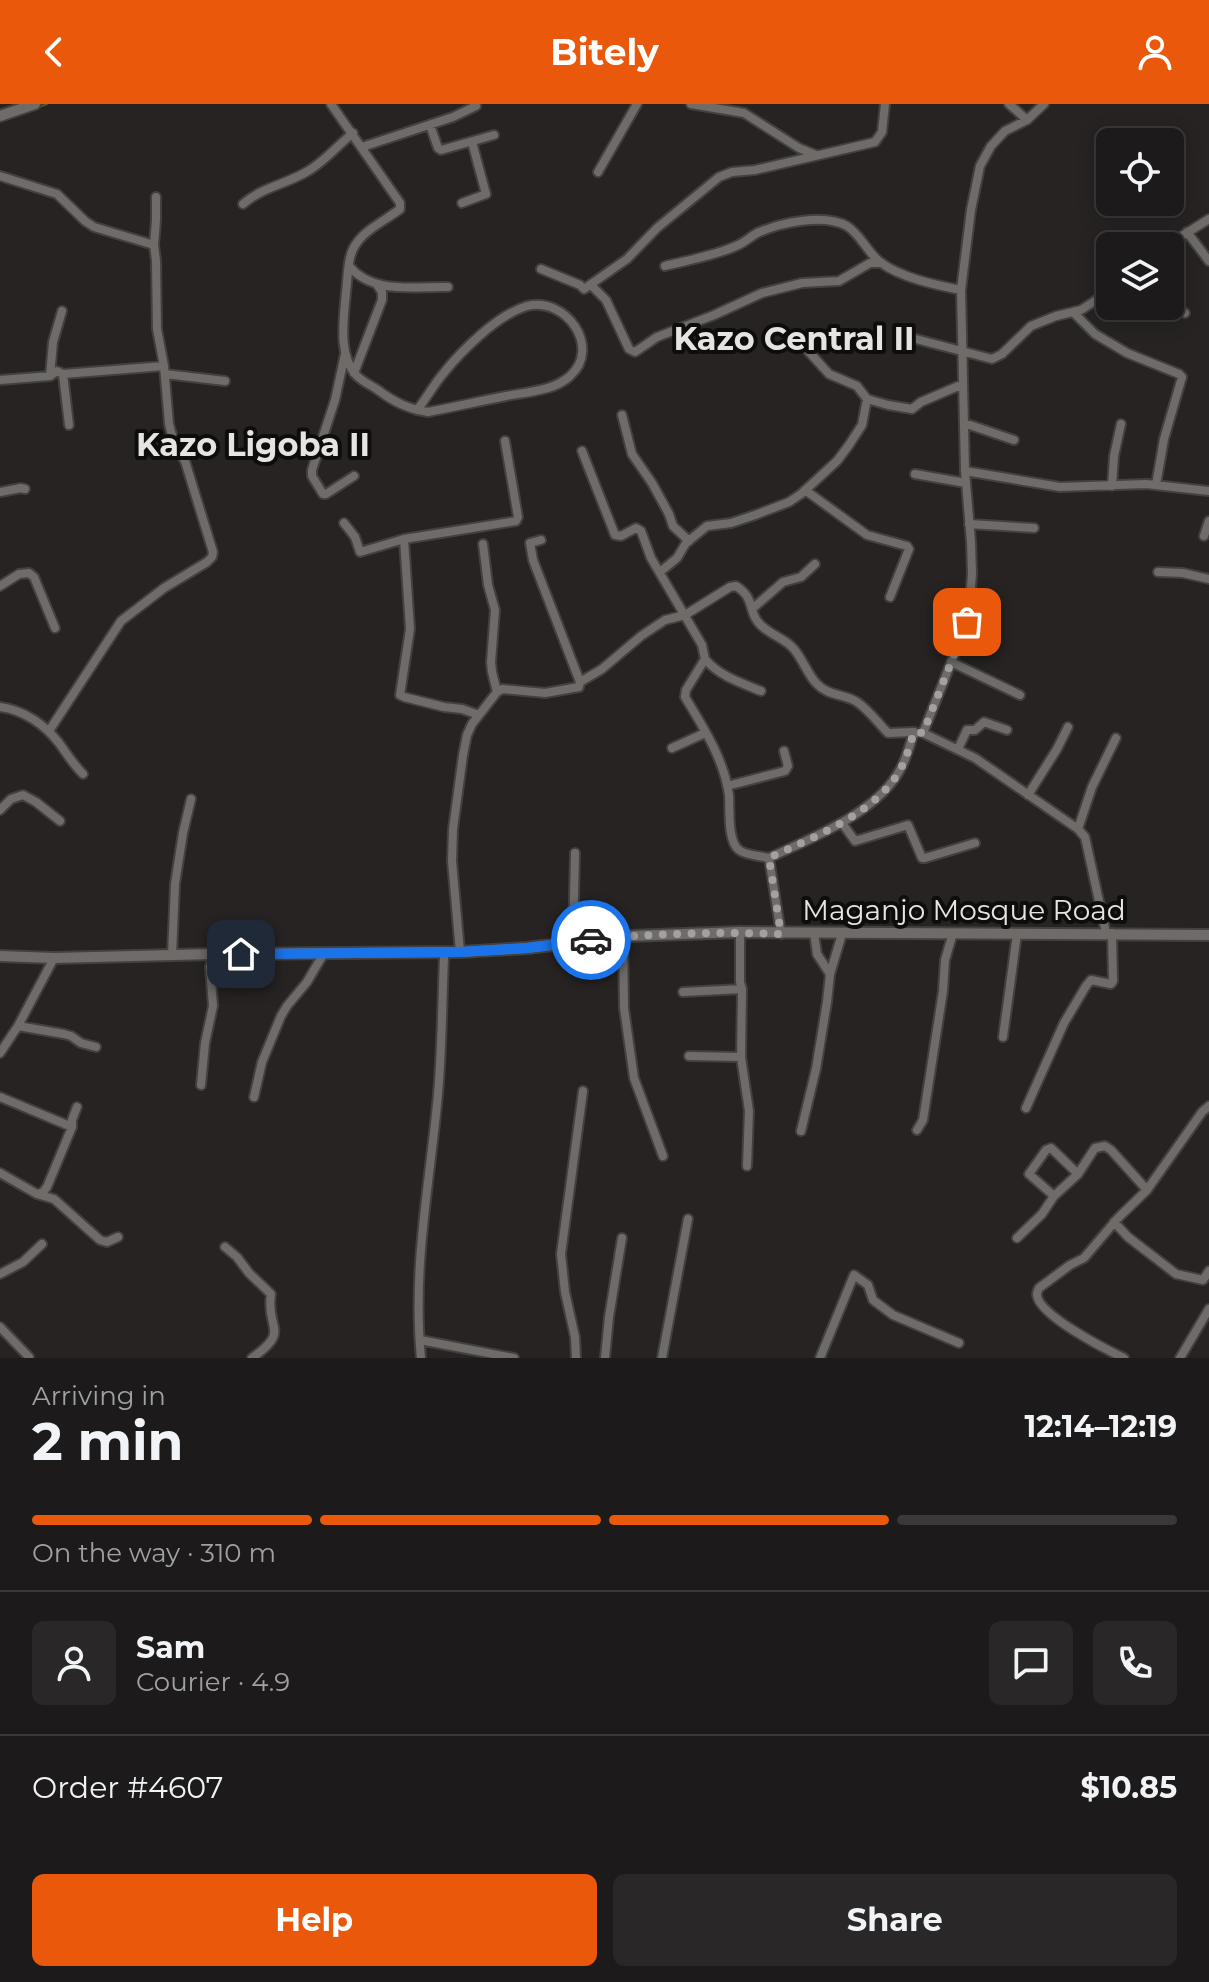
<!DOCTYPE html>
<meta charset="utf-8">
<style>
:root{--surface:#1c1a1a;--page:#292727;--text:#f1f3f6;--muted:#a0a1a2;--line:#3a3839;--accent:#ea580c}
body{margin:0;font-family:Montserrat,sans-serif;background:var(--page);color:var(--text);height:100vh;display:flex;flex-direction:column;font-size:30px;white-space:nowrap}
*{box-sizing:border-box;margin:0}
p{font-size:26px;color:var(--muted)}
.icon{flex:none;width:44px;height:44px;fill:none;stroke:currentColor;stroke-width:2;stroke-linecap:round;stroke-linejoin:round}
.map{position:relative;height:1254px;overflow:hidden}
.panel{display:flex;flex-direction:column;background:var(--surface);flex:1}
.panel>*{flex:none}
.tools{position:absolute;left:1096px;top:24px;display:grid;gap:16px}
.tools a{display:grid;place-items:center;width:88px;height:88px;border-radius:12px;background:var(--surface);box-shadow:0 4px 20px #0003,0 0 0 2px var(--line);font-size:40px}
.pin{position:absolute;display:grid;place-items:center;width:68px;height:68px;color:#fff;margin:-34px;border-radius:16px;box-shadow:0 4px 12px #0006}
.courier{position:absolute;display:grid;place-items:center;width:80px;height:80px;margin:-40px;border:6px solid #1a73e8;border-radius:50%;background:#fff;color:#222;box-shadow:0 2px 10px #0007}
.summary em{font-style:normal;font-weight:700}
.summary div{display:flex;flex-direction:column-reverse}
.summary{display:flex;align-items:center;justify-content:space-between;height:136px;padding:0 32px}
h1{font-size:52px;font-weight:700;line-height:60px}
.bar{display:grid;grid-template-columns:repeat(4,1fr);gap:12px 8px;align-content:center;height:96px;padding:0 32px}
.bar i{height:10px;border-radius:6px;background:var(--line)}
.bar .current{background:var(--accent)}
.bar p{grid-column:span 4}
.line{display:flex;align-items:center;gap:20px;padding:0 32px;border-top:2px solid var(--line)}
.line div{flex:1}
.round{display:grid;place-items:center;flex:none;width:84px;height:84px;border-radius:12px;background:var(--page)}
.cta{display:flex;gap:16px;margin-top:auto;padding:16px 32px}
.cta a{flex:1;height:92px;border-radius:12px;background:var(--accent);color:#fff;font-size:32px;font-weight:700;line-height:92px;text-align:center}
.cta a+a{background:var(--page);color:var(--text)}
header{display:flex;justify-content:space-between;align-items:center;height:104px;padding:0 32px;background:var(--accent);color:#fff;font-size:36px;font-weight:700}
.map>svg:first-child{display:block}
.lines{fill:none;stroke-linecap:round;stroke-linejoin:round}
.stream{stroke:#515b25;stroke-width:2}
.minor-casing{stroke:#43413f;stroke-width:12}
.tertiary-casing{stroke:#43413f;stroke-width:14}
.minor{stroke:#6e6b69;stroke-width:8}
.tertiary{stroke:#6e6b69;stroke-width:10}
.done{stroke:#a3a09f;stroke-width:8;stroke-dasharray:0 14.4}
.route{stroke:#1a73e8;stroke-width:10}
.labels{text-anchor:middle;stroke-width:8;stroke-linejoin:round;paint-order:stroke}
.street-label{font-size:28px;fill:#e6e4e3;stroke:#0e0d0c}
.quarter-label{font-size:32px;font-weight:bold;fill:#e6e4e3;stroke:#0e0d0c}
</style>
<header><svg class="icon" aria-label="back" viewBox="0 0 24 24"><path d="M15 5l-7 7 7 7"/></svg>Bitely<svg class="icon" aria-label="person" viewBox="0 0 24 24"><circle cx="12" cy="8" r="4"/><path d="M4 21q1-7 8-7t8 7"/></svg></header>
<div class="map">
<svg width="1209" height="1254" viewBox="0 0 1209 1254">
<rect width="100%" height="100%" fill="#262322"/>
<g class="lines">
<path class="stream" d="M 17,11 L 47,0"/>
<g class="minor-casing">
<path id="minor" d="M 331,0 L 400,99 L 400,105 C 386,116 366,125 356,140 C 347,152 348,174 346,188 C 344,214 337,251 357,272 C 363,278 371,281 378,286 C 394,298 408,305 428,308 C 454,303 480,297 506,292 C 527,288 554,287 570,272 C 602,244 566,192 527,202 C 497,211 461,247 442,271 C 433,282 426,295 417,306
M 691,0 L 744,9 L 799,44 L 816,51
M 1009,0 L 1027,16
M 1044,0 L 1027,16 L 1005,27 L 991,42 L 980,62 L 971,106 L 961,186 L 965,367 L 971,438 L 972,470 L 969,507 L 965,524 L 923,629 L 975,654 L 1078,725 L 1085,733 L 1106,829
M 430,21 L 438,44 L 441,46 L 494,31
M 362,43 L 453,13 L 476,2
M 598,68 L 637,0
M 0,72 L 57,90 L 85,117 L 94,123 L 154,141 L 156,157 L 157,225 L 164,262 L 169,320 L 174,339 L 185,357 L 213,448 L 212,453 L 207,458 L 164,484 L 121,517 L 49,627
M 462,99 L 486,90 L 472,38
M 243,100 C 262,83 287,80 308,67 C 324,58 338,41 353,29
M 1187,128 L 1209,157
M 154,141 L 156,116 L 156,93
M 1166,142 L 1209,115
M 349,162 C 373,191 415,182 448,183
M 665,162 C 688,156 714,152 736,142 C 744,139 750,133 757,129 C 780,119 823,109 847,122 C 861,131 867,148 880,158 C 901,174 936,181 961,186
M 541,165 L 580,181 L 584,185 L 627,155 L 657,124 L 719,73 L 732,68 L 755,66 L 875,38 L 882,28 L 885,0
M 591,181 L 606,196 L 629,245 L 635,248 L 657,233 L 714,211 L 762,189 L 802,179 L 839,177 L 870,159 L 880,159
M 1170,201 L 1185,209
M 1073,208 L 1095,230 L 1127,249 L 1179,270 L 1182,273 L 1164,335 L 1156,381
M 912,234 L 992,255 L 1002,250 L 1031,222 L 1056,212 L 1081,206 L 1110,187
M 809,248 L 829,270 L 857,282 L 867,295 L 888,301 L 912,305 L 921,298 L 963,280
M 345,250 L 335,296 L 312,366 L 312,372 L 323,390 L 326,390 L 354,372
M 354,269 L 382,196 L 382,188 L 378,182
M 63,270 L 69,321
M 165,270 L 225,277
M 50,272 L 53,238 L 62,207
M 0,276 L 50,272 L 57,267 L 63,270 L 164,262
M 622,311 L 632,350 L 652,379 L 669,410 L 673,422 L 689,437
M 964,319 L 1014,336
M 582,347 L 615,431 L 621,432 L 636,424 L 641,427 L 651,454 L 702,541 L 705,555 L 686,586 L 685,593 C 703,623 724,655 729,691 C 730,704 727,737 739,746 C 745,751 760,752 769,754 L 781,830
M 965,367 L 1060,383 L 1146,380 L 1209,387
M 915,370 L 966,379
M 1112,382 L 1114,352 L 1121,320
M 805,386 L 867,431 L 907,442 L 909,445 L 890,493
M 0,388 L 21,384 L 25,385
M 344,419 L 355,433 L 360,448 L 404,435 L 516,417 L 518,413 L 505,337
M 969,420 L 1034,424
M 1204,432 L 1209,417
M 404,435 L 410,525 L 400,591 L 404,593 L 444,603 L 462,605 L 479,611
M 541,436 L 530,439 L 533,456 L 580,578
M 483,440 L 488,481 L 495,506 L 491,558 L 492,568 L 497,588
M 660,468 L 677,454 L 686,439 L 707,422 L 731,419 L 755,411 L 789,398 L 801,390 L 837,357 L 849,341 L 862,321 L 867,295
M 1158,468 L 1183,469 L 1209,475
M 0,482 L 19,470 L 29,469 L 34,473 L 55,524
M 753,504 L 783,478 L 801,473 L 815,460
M 705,555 C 719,572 741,579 761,587
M 951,558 L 1020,591
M 0,603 C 24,606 45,621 59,639 C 67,650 73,660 83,670
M 672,644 L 705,629
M 958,645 L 967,626 L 975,626 L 984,618 L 1007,626
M 727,682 L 785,667 L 788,662 L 784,647
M 1028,691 L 1057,645 L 1068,623
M 0,706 L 11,695 L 23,691 L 36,698 L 60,717
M 842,719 L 855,737 L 908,721 L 922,754 L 925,754 L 975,739
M 1078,725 L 1092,683 L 1116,634
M 769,754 C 813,733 878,709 901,664 C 907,653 910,640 914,628 L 916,629
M 740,828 L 740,878 L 742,885 L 741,953 L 749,1007 L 747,1062
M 814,829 L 817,850 L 830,870
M 623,832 L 624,904 L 634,974 L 663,1052
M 573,838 L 575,749
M 460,848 L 452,757 L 453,725 L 463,651 L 467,631 L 472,620 L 497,588 L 502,585 L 545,589 L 579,583 L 580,578 L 602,565 L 641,532 L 665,516 L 685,511 L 730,483 L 736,482 C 755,494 748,506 758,518 C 767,530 783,533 793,544 C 803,555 807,570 817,580 C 828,592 845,590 857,598 C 868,605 878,619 888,629 L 914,628
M 172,851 L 175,780 L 183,729 L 191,695
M 683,888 L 742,885
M 18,922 L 64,930 L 71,932 L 81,939 L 96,943
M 1003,933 L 1017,830
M 0,949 L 18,922 L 54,854
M 689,952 L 741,953
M 201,981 L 205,939 L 213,902 L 210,863 L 214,850
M 0,993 L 72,1023 L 72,1016 L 77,1003
M 254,993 L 262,958 L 281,912 L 287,902 L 307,878 L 324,849
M 1026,1004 L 1064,919 L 1086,882 L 1091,876 L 1111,880 L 1113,877 L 1112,829
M 917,1026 L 923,1016 L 943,887 L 945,856 L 953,829
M 801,1027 L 816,965 L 827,898 L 830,870 L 842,830
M 0,1069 L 37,1090 L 54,1095 L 100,1136 L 107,1138 L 118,1133
M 38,1090 L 43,1088 L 47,1083 L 72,1023
M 1054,1092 L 1029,1070 L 1046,1046 L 1051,1044 L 1078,1070
M 1114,1118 L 1128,1133 L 1176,1170 L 1203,1176 L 1209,1167
M 1017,1134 L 1042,1110 L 1054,1092 L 1078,1070 L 1095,1044 L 1105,1042 L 1111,1046 L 1147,1086
M 225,1143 L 237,1153 L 249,1169 L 271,1190 C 265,1225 292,1226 252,1254
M 0,1170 L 23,1158 L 42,1140
M 0,1223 L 29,1253
M 420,1236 L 514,1254
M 421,1254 C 412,1163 430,1079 438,990 C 442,945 442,899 444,854
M 576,1254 L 575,1233 L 565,1188 L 561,1150 L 583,987
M 605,1254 L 609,1213 L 622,1134
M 662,1254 L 688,1115
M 820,1254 L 854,1171 L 868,1181 L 873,1196 L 893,1211 L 959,1239
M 1124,1254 C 1107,1246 1036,1210 1037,1190 C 1037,1188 1038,1186 1039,1184 L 1070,1161 L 1084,1154 L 1118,1114 L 1147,1086 L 1202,1008 L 1209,1002
M 1180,1254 L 1209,1205"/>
</g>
<g class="tertiary-casing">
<path id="tertiary" d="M 0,12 L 35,0
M 0,852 L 54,854 L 214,850 L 460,848 L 527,844 L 629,832 L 740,828 L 1209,831"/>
</g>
<use href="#minor" class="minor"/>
<use href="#tertiary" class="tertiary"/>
</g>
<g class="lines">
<path class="done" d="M 591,836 C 654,829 717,828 781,830 L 769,754 C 813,733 878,709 901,664 C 907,653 910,640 914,628 L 923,629 L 967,518"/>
<path class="route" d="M 241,850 L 460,848 L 527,844 L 591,836"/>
</g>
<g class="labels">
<g class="street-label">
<text x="964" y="816">Maganjo Mosque Road</text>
</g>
<g class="quarter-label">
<text x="794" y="246">Kazo Central II</text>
<text x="253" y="352">Kazo Ligoba II</text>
</g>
</g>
</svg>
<div class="tools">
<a><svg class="icon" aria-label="locate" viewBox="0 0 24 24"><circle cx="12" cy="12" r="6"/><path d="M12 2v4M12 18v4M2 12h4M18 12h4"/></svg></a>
<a><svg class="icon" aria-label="layers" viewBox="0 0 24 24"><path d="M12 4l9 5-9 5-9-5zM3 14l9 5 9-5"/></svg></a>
</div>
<div class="pin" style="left:967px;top:518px;background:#ea580c"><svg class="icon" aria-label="bag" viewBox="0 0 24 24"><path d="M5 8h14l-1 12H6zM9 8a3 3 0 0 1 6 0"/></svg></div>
<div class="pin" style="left:241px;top:850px;background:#1f2937"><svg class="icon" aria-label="home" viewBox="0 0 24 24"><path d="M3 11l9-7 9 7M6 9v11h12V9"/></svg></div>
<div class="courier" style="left:591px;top:836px"><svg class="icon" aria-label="car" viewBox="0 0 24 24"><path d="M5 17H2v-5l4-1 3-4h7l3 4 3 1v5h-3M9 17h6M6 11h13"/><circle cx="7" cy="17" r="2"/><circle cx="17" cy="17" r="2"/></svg></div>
</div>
<section class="panel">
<div class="summary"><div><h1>2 min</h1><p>Arriving in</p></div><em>12:14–12:19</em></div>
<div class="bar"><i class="current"></i><i class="current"></i><i class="current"></i><i></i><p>On the way · 310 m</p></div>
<div class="line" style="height:144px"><a class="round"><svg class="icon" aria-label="person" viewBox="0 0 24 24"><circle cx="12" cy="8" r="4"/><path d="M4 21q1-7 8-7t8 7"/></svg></a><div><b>Sam</b><p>Courier · 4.9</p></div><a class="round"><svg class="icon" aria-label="chat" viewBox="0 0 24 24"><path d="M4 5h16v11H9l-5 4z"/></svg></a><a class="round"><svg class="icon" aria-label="phone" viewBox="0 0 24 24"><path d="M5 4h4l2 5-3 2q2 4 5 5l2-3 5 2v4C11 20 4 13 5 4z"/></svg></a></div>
<div class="line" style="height:104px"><div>Order #4607</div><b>$10.85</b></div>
<div class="cta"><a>Help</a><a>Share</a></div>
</section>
